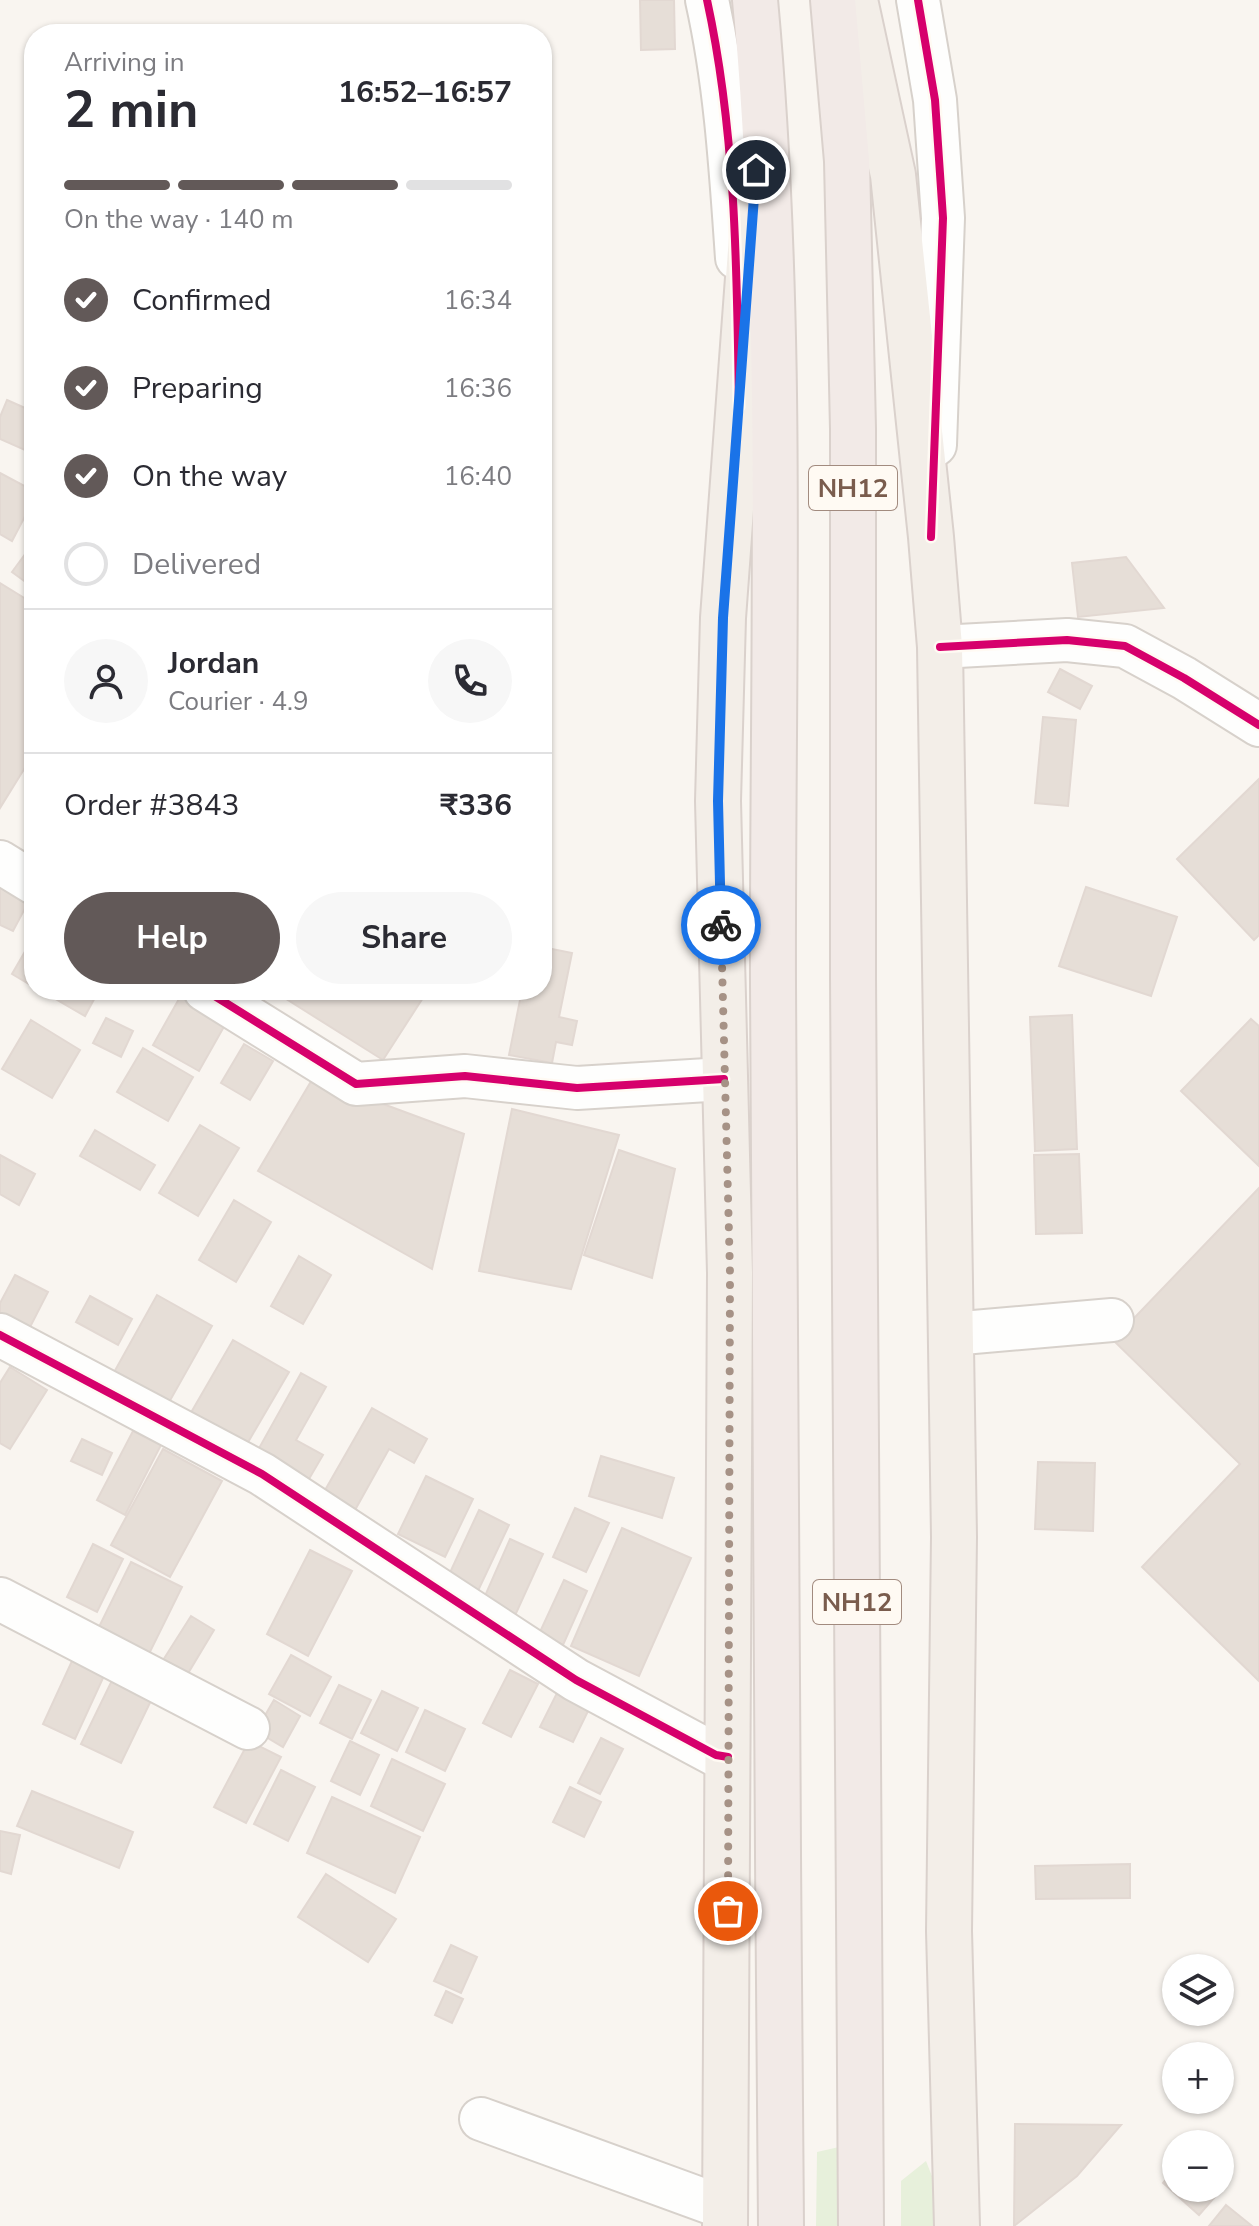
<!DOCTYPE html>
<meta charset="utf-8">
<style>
:root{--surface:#fff;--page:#f7f7f7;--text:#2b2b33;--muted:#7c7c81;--line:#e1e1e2;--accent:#625958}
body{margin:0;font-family:"Nunito Sans",sans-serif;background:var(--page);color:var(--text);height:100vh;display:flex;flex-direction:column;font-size:30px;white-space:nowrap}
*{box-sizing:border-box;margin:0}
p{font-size:26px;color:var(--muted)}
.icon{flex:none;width:44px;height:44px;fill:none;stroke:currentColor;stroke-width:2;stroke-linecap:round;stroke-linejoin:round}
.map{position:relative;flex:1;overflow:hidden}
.sheet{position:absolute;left:24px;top:24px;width:528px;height:976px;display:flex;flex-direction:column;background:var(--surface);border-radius:32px;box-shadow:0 2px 6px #0004}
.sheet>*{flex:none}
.buttons{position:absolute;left:1162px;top:1954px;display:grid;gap:16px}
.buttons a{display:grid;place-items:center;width:72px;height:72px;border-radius:50%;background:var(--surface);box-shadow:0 2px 6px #0004;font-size:40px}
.pin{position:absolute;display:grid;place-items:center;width:68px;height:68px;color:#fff;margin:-34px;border:4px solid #fff;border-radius:50%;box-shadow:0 2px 8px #0007}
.courier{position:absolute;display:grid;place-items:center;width:80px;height:80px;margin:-40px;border:6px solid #1a73e8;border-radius:50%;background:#fff;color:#222;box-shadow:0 2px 10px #0007}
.headline em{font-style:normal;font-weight:700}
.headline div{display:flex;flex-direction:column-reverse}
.headline{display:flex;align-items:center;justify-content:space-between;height:136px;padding:0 40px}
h1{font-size:52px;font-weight:700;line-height:60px}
.bar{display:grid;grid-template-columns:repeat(4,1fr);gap:12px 8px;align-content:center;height:96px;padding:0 40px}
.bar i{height:10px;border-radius:6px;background:var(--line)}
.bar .selected{background:var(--accent)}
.bar p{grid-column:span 4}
.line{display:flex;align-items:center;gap:20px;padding:0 40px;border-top:2px solid var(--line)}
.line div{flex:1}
.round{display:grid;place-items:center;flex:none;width:84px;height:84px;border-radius:42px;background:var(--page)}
ol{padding:0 40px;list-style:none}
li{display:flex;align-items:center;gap:24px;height:88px}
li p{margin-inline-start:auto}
li .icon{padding:8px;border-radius:50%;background:var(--accent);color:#fff;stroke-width:4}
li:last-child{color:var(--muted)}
li i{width:44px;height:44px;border:4px solid var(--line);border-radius:50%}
.action{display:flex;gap:16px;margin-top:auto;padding:16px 40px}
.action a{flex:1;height:92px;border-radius:48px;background:var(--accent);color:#fff;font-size:32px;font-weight:700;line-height:92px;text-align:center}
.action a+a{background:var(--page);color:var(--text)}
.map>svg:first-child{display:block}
.green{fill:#e7f0db}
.building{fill:#e6ded7;stroke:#e2d8d2;stroke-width:2}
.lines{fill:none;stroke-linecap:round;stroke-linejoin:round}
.minor-casing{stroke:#d7d1cb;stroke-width:46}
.major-casing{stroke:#dad1cc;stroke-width:48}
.highway-casing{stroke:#dad1cc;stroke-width:48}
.minor{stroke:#fefefd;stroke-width:42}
.major{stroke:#f3eee8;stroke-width:44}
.highway{stroke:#f2eae7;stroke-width:44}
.cycleway-casing{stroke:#fffaf3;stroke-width:13}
.cycleway{stroke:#d6006c;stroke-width:8}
.done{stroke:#a69286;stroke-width:8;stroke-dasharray:0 14.4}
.route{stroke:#1a73e8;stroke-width:10}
.labels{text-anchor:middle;stroke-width:6;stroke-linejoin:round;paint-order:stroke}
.shield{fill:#fffaf3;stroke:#a28b7f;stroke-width:2}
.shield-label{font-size:26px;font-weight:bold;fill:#7a5c4d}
</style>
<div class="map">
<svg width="1259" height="2226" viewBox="0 0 1259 2226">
<rect width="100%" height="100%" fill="#f9f5f0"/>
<path class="green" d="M 839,2147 L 840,2226 L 816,2226 L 817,2152 Z
M 926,2161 L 937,2189 L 938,2226 L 901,2226 L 901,2181 Z"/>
<path class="building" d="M 640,0 L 674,0 L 675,49 L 641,50 Z
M 7,400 L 34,412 L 34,454 L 0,439 L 0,417 Z
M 0,473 L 34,491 L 34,499 L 12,541 L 0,534 Z
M 34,542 L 34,588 L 12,572 Z
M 1126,557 L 1164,608 L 1078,617 L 1072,563 Z
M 0,583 L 34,604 L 34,753 L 0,808 Z
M 1060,669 L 1092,686 L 1080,709 L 1048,692 Z
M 1043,717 L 1076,720 L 1068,806 L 1035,803 Z
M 1259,779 L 1259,935 L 1254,940 L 1177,859 Z
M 0,881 L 31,897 L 13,931 L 0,925 Z
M 1086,887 L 1177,917 L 1151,996 L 1059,966 Z
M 34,936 L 34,987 L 12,974 Z
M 542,947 L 572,953 L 559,1017 L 577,1021 L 572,1045 L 556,1042 L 552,1063 L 509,1055 L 522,990 L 542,990 Z
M 40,990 L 99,990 L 85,1016 Z
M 184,990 L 230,1016 L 199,1071 L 153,1045 Z
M 272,990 L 428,990 L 383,1060 Z
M 1072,1015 L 1077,1149 L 1035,1151 L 1030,1017 Z
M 106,1018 L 133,1031 L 121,1057 L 93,1043 Z
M 1251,1019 L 1259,1026 L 1259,1166 L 1181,1091 Z
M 31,1020 L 80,1050 L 52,1098 L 2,1069 Z
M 244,1044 L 273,1061 L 250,1100 L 221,1083 Z
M 143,1048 L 193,1077 L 168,1121 L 117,1092 Z
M 313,1078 L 464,1134 L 432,1269 L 258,1171 Z
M 512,1109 L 619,1135 L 571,1289 L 479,1271 Z
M 200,1125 L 239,1148 L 198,1216 L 159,1193 Z
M 95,1130 L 155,1165 L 140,1190 L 80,1156 Z
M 619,1150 L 675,1169 L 652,1278 L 584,1255 Z
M 1079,1154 L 1082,1233 L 1036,1234 L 1034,1155 Z
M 0,1155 L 35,1174 L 19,1205 L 0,1194 Z
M 1259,1188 L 1259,1681 L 1142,1567 L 1240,1464 L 1113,1340 Z
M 234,1200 L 271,1222 L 236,1282 L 199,1260 Z
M 299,1256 L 331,1275 L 303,1324 L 271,1306 Z
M 15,1275 L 48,1292 L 26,1335 L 0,1321 L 0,1303 Z
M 157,1295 L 212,1326 L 163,1413 L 108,1383 Z
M 90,1296 L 132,1319 L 118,1345 L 76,1322 Z
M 233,1340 L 289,1372 L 240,1456 L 185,1423 Z
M 10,1367 L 47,1390 L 10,1449 L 0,1443 L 0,1383 Z
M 301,1373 L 326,1387 L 296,1440 L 323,1455 L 309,1479 L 258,1450 Z
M 372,1408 L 427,1439 L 414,1463 L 389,1449 L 355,1510 L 324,1492 Z
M 133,1431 L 161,1445 L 125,1515 L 97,1500 Z
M 82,1439 L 112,1453 L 102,1475 L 71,1461 Z
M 163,1449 L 222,1481 L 170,1577 L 111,1545 Z
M 601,1456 L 674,1478 L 662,1518 L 589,1496 Z
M 1038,1462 L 1095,1463 L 1093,1531 L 1035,1529 Z
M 426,1476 L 473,1499 L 445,1557 L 398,1534 Z
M 575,1508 L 609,1523 L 586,1572 L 553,1557 Z
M 479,1510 L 509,1525 L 477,1593 L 447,1579 Z
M 622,1528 L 691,1558 L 639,1676 L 571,1646 Z
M 510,1539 L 543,1554 L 513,1620 L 481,1605 Z
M 93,1544 L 123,1559 L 97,1612 L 67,1597 Z
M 310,1550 L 352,1571 L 308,1656 L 267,1634 Z
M 131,1562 L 182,1587 L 144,1664 L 93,1639 Z
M 564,1580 L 587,1591 L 563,1645 L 539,1634 Z
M 191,1616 L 214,1630 L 184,1680 L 160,1665 Z
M 77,1650 L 109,1665 L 75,1739 L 43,1724 Z
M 291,1655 L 331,1677 L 310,1716 L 269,1694 Z
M 119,1666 L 159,1684 L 121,1763 L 81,1744 Z
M 510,1670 L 538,1684 L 511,1737 L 483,1723 Z
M 339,1685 L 371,1700 L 352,1739 L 320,1723 Z
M 382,1691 L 418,1708 L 397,1751 L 361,1733 Z
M 558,1691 L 590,1707 L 573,1742 L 540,1727 Z
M 274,1700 L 300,1716 L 283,1747 L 256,1731 Z
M 425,1710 L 465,1729 L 445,1771 L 406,1752 Z
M 601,1738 L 623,1749 L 600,1794 L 578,1783 Z
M 249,1741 L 281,1757 L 246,1823 L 214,1807 Z
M 350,1741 L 379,1755 L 360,1795 L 331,1781 Z
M 392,1759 L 445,1784 L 423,1831 L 371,1806 Z
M 281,1770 L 315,1787 L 288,1841 L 254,1824 Z
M 570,1787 L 601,1802 L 584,1837 L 553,1822 Z
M 32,1791 L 133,1832 L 119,1868 L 17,1826 Z
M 332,1797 L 420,1837 L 395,1893 L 307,1853 Z
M 0,1831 L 20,1835 L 11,1874 L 0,1871 Z
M 1130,1864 L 1130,1898 L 1036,1899 L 1035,1866 Z
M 326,1874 L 396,1919 L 368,1962 L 298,1917 Z
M 451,1945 L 477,1957 L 461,1993 L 434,1981 Z
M 446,1991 L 463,1999 L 452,2023 L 435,2015 Z
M 1015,2124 L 1121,2125 L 1077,2176 L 1014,2226 Z
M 1176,2168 L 1176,2188 L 1221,2190 L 1199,2215 L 1163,2183 Z
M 1226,2205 L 1252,2226 L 1209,2226 Z"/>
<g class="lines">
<g class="minor-casing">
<path id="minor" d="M 707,0 C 726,85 731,172 737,258
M 918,0 L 935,100 L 943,218 L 935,445
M 940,647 L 1067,640 L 1125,646 L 1184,678 L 1259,725
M 0,862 L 34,883
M 205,990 L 356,1084 L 465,1076 L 577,1088 L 724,1079
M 951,1334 L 1112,1320
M 0,1335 L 262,1474 L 576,1680 L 716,1755 L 728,1757
M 0,1599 L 248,1728
M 481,2119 L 725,2208"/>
</g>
<g class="major-casing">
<path id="major" d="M 855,0 L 893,175 L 931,537 L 940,647 L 954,1537 L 949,1931 L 957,2226
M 725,2226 L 730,1273 L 718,801 L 723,618 L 753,210"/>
</g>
<g class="highway-casing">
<path id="highway" d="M 755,0 C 785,327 772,656 773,984 C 773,1398 778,1812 781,2226
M 833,0 L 847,161 L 853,429 L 853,977 L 861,2226"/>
</g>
<use href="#minor" class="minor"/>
<use href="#major" class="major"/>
<use href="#highway" class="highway"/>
<g class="cycleway-casing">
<path id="cycleway" d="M 707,0 C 736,133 737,271 739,407
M 918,0 L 935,100 L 943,218 L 931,537
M 940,647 L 1067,640 L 1125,646 L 1184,678 L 1259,725
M 205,990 L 356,1084 L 465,1076 L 577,1088 L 724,1079
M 0,1335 L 262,1474 L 576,1680 L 716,1755 L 728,1757"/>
</g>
<use href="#cycleway" class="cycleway"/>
</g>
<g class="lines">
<path class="done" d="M 721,925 L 730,1273 L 728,1911"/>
<path class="route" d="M 721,925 L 718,801 L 723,618 L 756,170"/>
</g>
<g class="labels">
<g class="shield">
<rect x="809" y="466" width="88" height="44" rx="6"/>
<rect x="813" y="1580" width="88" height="44" rx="6"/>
</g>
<g class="shield-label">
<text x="853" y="497">NH12</text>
<text x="857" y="1611">NH12</text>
</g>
</g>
</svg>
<div class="buttons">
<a><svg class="icon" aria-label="layers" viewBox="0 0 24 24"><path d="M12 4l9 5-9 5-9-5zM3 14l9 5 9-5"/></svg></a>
<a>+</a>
<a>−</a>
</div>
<div class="pin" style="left:728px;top:1911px;background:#ea580c"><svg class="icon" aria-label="bag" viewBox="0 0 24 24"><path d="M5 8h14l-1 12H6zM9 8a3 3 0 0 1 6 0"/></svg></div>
<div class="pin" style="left:756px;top:170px;background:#1f2937"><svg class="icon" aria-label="home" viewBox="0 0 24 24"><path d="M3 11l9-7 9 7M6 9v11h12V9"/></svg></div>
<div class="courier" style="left:721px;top:925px"><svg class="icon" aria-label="bike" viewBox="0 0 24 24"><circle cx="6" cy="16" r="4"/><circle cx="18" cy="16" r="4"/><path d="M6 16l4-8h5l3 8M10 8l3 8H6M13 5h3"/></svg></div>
<section class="sheet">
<div class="headline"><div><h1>2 min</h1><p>Arriving in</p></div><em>16:52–16:57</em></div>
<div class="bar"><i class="selected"></i><i class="selected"></i><i class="selected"></i><i></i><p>On the way · 140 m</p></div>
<ol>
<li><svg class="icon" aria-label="check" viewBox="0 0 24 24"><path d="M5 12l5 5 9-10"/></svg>Confirmed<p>16:34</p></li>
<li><svg class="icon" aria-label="check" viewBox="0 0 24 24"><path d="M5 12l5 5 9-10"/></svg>Preparing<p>16:36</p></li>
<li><svg class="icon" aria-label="check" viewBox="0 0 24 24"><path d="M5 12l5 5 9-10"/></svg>On the way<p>16:40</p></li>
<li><i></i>Delivered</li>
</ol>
<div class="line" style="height:144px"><a class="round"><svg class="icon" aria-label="person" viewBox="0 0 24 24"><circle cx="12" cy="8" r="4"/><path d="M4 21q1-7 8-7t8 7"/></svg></a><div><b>Jordan</b><p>Courier · 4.9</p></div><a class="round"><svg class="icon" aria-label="phone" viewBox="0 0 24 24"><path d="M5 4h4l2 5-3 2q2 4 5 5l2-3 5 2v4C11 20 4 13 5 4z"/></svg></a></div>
<div class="line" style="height:104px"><div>Order #3843</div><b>₹336</b></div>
<div class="action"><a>Help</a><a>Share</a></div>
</section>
</div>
